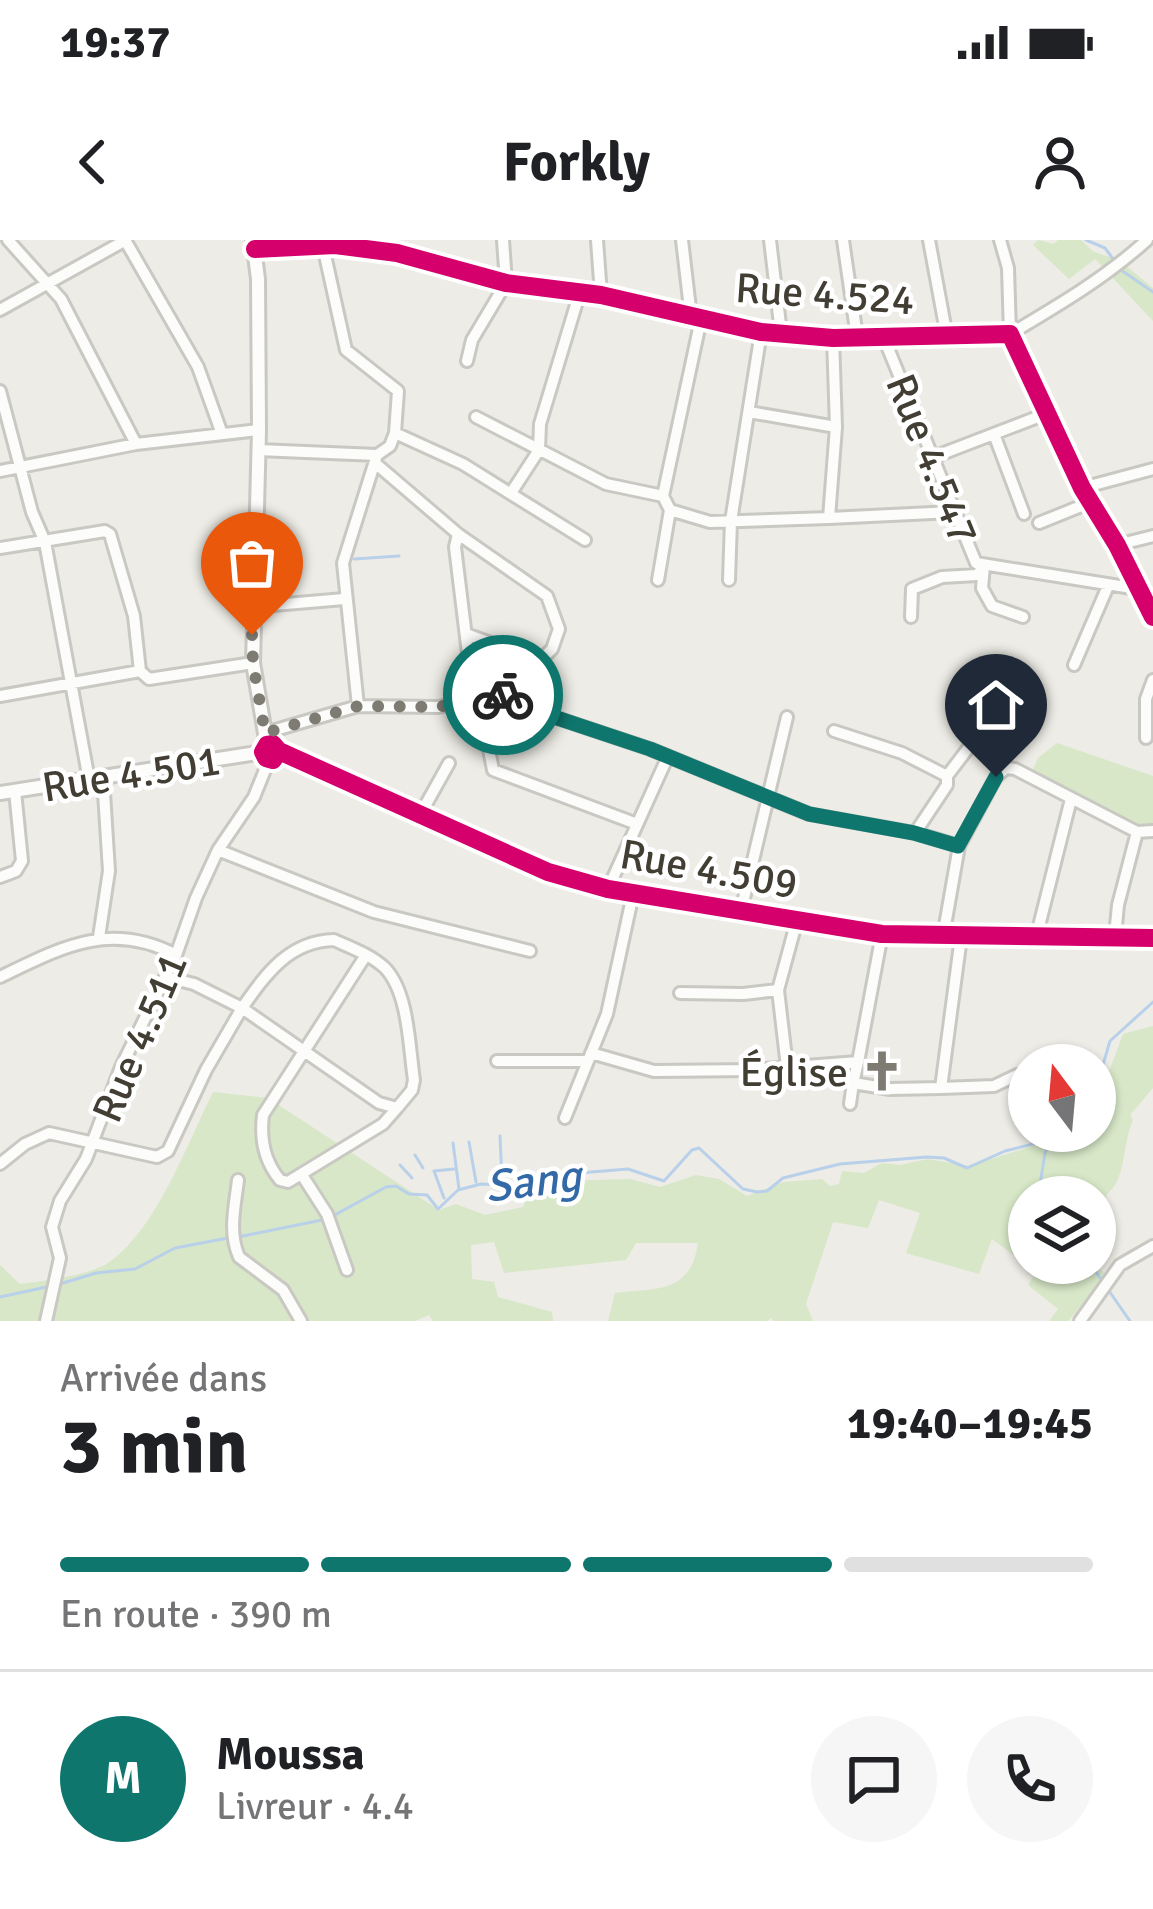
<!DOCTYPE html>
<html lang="fr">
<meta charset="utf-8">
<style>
:root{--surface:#fff;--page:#f6f6f6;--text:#202124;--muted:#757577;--line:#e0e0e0;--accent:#0f766e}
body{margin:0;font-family:Signika,sans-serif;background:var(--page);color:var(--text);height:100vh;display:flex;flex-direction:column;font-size:45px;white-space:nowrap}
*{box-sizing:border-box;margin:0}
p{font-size:39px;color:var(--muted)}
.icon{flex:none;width:66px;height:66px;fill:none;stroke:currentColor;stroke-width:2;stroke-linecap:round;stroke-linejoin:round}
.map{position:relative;height:1081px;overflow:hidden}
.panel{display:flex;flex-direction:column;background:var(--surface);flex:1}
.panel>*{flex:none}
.needle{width:78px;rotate:344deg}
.buttons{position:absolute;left:1008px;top:804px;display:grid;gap:24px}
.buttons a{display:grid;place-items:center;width:108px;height:108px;border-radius:50%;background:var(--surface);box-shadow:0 3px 9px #0004;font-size:60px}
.pin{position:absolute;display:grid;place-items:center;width:102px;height:102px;color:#fff;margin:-123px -51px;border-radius:50% 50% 50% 0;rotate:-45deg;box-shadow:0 0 12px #0007}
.pin .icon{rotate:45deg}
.courier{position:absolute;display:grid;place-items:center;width:120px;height:120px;margin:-60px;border:9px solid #0f766e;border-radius:50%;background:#fff;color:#222;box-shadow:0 3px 15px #0007}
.overview em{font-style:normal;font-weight:800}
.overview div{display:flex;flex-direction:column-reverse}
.overview{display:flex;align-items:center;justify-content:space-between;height:204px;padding:0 60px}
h1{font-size:78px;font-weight:800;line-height:90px}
.bar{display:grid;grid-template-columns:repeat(4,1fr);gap:18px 12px;align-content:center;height:144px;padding:0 60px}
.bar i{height:15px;border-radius:9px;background:var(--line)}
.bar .on{background:var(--accent)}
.bar p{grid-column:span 4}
.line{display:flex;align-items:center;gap:30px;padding:0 60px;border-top:3px solid var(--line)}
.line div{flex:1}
.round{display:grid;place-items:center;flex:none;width:126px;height:126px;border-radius:63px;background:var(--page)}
.status{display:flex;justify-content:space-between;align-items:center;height:84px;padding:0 60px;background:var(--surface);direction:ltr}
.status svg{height:33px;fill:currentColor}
header{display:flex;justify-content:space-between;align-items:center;height:156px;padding:0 60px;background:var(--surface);font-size:54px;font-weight:800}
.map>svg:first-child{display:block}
.green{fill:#d7e7c7}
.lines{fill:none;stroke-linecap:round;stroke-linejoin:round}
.stream{stroke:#b8d0ea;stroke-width:3}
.minor-casing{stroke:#c9c8c2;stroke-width:16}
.tertiary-casing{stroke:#c9c8c2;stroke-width:18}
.minor{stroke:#fcfcfb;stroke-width:10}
.tertiary{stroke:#fcfcfb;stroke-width:12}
.cycleway-casing{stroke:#fff;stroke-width:26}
.cycleway{stroke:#d6006c;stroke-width:18}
.done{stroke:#7e7b72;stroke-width:12;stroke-dasharray:0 21.6}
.route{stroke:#0f766e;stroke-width:15}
.labels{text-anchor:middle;stroke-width:9;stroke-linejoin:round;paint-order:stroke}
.street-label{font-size:42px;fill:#423e34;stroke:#fff}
.poi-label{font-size:42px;fill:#423e34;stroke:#fff;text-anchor:end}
.water-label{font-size:45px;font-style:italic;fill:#3469a7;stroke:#fff}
</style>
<div class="status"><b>19:37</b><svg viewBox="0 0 49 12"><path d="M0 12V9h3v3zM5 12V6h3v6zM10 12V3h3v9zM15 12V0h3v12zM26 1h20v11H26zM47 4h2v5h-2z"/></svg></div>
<header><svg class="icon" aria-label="back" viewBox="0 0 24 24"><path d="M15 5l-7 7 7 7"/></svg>Forkly<svg class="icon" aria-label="person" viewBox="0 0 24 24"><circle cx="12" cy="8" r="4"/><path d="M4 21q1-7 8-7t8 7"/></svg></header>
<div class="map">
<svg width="1153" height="1081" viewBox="0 0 1153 1081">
<rect width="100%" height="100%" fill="#edece6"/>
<path class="green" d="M 1038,0 L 1054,4 L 1058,0 L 1081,0 L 1094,12 L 1119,20 L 1153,48 L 1153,81 L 1095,19 L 1069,39 L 1033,5 Z
M 1057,503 L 1153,536 L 1153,586 L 1146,589 L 1032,532 L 1038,518 Z
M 1153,786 L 1153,848 L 1130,875 L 1133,880 C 1122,904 1127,939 1106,955 L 1105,986 L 1095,986 L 1095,957 L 1029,957 L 1029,1023 L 1094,1023 L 1107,1036 L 1068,1081 L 1049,1081 L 1058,1069 L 1028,1045 L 1036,1032 L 992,999 L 979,1034 L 906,1013 L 920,973 L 879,960 L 868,988 L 833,982 L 806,1064 L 813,1081 L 774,1081 L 771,1078 L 767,1081 L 608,1081 L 615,1053 C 656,1048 691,1054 698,1003 L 636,1003 L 626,1020 L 504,1033 L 494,1002 L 471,1005 L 472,1039 L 494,1042 L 498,1057 L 552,1072 L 553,1081 L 433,1081 L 429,1075 L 415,1081 L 0,1081 L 0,1025 L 20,1044 C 43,1041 93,1035 111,1021 C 158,986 187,904 213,852 L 268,858 L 439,970 L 456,964 L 485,975 L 523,967 L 529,953 L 560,941 L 630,939 L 660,947 L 696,935 L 719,939 L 747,956 L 784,942 L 822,939 L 830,946 L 839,944 L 842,931 L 864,933 L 882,923 L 900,925 L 928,919 L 969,926 L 1048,901 L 1058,891 L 1095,891 L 1095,845 L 1109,832 L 1123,794 Z"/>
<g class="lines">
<path class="stream" d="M 1086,0 L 1105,8 L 1116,23
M 1121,30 L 1153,52
M 354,319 L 399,316
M 1095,836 L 1102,828 L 1110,801 L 1153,762
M 500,896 L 502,940
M 469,902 L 476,942
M 453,903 L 459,949
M 415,915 L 423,928
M 400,925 L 412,938
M 1038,957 L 1045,913 L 1055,891
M 444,958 L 434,931 L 454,929
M 331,977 L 386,947 L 396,946 L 409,954 L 427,955 L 438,969 L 458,950 L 481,944 L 520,946 L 554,935 L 628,929 L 664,941 L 692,910 L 699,908 L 743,949 L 757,952 L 767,951 L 783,938 L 840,924 L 927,917 L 944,918 L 967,928 L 1005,911 L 1049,900
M 238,997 L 322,980
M 1089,1023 L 1102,1040
M 60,1044 L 96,1033 L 135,1029 L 175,1008 L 228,998
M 1107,1048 L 1130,1081
M 0,1057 L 51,1046"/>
<g class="minor-casing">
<path id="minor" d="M 8,0 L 61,59 L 136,204
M 125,0 L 198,127 L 222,194
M 597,0 L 601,55
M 682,0 L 691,77
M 770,0 L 781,93
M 843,0 L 857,97
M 929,0 L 947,97
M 1000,0 L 1008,28 L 1010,94 C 1059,65 1105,38 1147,0
M 323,6 L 346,110 L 398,151 L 395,193
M 255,9 L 335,5 L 397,13 L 506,43 L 601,55 L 761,92 L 833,98 L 1010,94 L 1082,248 L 1117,305 L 1153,377
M 0,70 L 126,0
M 883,96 L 976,323 L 1138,349
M 833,98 L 836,187 L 829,278 L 953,272
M 467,121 L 472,100 L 506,43 L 503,0
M 0,151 L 32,272 L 45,302 L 89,540
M 749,172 L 836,187
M 476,177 L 606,244 L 663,256 L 701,79
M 994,194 L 1024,274
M 258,210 L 377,215 L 390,206 L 395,193 L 463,224 L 585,300
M 931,218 L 1048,173
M 375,223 L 458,294 L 455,307 L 471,438 L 467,462 L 487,499 L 493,530 L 637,584
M 0,231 L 136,204 L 259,190
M 1082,248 L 1153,229
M 511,253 L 539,210 L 540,184 L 579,55
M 663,256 L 670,270 L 710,282 L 829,278
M 1039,283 L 1091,262
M 458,294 L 547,356 L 559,389 L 552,409 L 540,421 L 466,394
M 1117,305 L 1153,296
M 0,308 L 105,291 L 110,294 L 134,376 L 140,431
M 658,340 L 670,270
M 729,340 L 731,281 L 761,92
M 252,367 L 344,359
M 911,377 L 912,349 L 942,337 L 977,335 L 984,326 L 982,348 L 992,366 L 1023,377
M 1074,425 L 1108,346
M 0,456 L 140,431 L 149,439 L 253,423
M 358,466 L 438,467 L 504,454 L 520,456 L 539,472 L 650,509 L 809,574 L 915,593 L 959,606
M 834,491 L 902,513 L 947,536
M 265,493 L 358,466 L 343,323 L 376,218
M 1146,498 L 1146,459 L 1153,440
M 420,575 L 449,523
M 915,593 L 947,545 L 947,536 L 982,490
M 218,610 L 374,672 L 530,711
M 0,637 L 16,631 L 22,621 L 15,551
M 608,649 L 668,516
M 741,671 L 787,477
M 1115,696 L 1118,665 L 1137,592 L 1153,591
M 99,697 L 109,631 L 103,537
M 943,697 L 959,606 L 996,537 L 1006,528 L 1015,529 L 1137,592
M 961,697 L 941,848 L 994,846 L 1017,835
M 1036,698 L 1071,559
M 334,700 C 352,708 371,715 385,728 C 409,753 409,808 414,840 L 412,850 L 397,868 L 379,863 L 242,768 C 266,734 289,701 334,700 Z
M 366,715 L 263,875 C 260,899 264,921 280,940 L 288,942 L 383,884 L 397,868
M 0,737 C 60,708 110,680 176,715
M 680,753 L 743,754 L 778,750
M 591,813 L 654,831 L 754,830 L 858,822 L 853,843 L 890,849 L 941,848
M 497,821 L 587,821
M 858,822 L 882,694
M 787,827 L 778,750 L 797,680
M 850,864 L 853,843
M 565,878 L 607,774 L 633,654
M 0,924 L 25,904 L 49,893 L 157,917 L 168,911 L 206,830 L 242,768 L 194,744 L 166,737
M 302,935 L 327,974 L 347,1030
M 238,940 C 235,966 228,992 239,1017 L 283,1050 L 301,1081
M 46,1081 L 60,1018 L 52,987 L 60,961 L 86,919 L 121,827 L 176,715 L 196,658 L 218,610 L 254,557 L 269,520
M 1080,1081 L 1120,1025 L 1153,1006"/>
</g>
<g class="tertiary-casing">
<path id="tertiary" d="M 253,0 L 258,39 L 259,190 L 253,423 L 267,505
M 279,511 L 273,520 L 266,518 L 263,512 L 267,505 L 273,504 L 279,511 L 548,632 L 608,649 L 882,694 L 1153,698
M 0,553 L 263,512"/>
</g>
<use href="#minor" class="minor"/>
<use href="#tertiary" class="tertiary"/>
<g class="cycleway-casing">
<path id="cycleway" d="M 255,9 L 335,5 L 397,13 L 506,43 L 601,55 L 761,92 L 833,98 L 1010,94 L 1082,248 L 1117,305 L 1153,377
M 279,511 L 273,520 L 266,518 L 263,512 L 267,505 L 273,504 L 279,511 L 548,632 L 608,649 L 882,694 L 1153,698"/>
</g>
<use href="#cycleway" class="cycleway"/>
</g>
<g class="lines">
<path class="done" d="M 252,395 L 253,423 L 265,493 L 358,466 L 438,467 L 503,455"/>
<path class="route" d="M 503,455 L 520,456 L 539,472 L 650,509 L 809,574 L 914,593 L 958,606 L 996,537"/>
</g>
<defs>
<g id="church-bare" transform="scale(3.24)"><path d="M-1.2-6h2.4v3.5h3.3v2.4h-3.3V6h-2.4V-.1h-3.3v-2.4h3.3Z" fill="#7e7b72" stroke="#fff" stroke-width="2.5" paint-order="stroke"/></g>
</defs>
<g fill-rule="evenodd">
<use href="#church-bare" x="882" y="831"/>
</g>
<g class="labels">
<g class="street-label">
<text transform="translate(825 53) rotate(4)" y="15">Rue 4.524</text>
<text transform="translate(933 219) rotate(68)" y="15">Rue 4.547</text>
<text transform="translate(131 533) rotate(-9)" y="15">Rue 4.501</text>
<text transform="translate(709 628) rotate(10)" y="15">Rue 4.509</text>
<text transform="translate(139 797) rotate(-67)" y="15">Rue 4.511</text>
</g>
<g class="poi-label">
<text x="848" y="846">Église</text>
</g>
<g class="water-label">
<text transform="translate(533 940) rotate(-7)" y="16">Sang</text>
</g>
</g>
</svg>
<div class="buttons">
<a><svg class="needle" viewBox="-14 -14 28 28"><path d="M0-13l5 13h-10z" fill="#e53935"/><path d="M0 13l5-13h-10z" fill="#757577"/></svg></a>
<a><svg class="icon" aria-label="layers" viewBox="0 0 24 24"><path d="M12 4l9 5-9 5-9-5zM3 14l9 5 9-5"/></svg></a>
</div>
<div class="pin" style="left:252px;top:395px;background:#ea580c"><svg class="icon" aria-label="bag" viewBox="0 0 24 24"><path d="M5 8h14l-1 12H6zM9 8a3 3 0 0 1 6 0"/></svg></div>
<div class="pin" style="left:996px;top:537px;background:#1f2937"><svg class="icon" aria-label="home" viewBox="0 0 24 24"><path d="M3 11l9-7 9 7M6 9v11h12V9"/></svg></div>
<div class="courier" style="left:503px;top:455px"><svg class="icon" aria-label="bike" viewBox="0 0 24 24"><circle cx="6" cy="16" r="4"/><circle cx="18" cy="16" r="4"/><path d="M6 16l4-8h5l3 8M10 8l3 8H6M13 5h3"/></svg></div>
</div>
<section class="panel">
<div class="overview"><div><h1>3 min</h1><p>Arrivée dans</p></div><em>19:40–19:45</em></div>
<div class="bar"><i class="on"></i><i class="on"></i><i class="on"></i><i></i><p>En route · 390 m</p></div>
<div class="line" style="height:216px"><b class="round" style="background:var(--accent);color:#fff">M</b><div><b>Moussa</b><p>Livreur · 4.4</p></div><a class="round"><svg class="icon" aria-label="chat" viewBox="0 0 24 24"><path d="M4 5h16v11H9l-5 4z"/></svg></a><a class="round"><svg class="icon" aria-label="phone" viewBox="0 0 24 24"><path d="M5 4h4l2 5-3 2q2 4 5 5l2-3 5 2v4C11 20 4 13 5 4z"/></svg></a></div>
</section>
